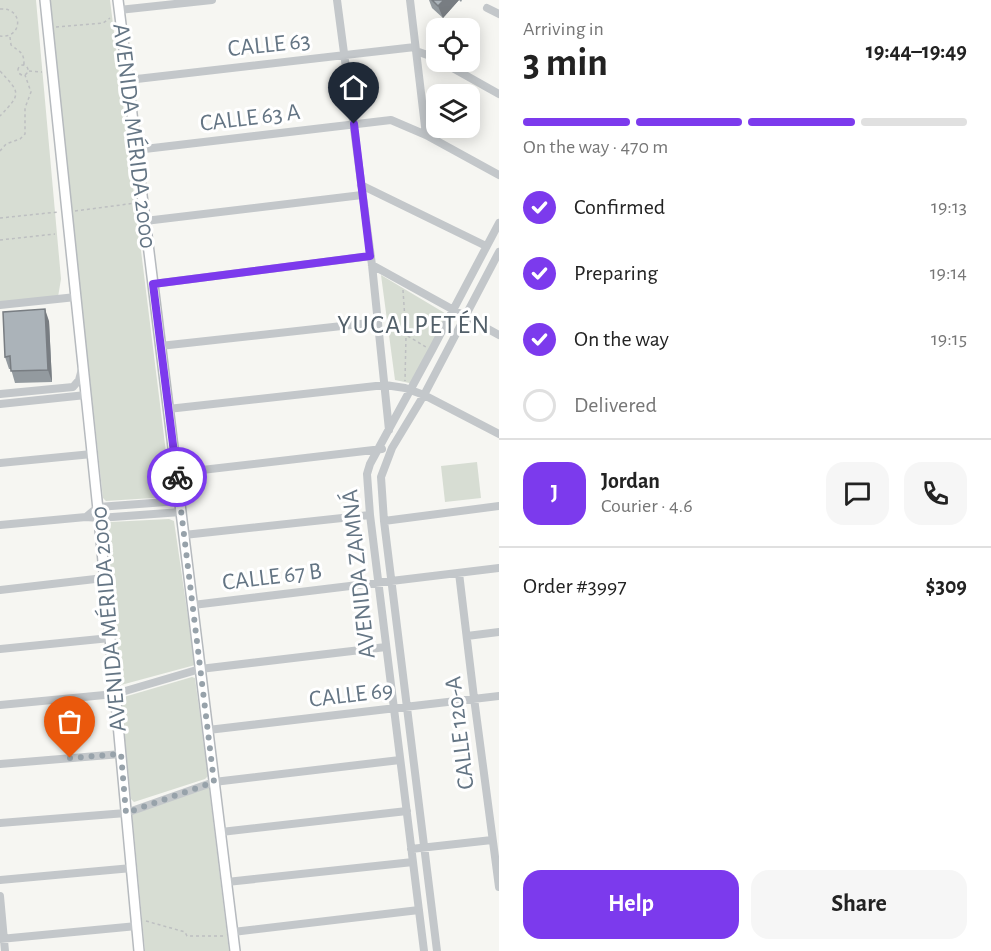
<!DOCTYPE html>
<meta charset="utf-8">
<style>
:root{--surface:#fff;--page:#f6f6f6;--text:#222;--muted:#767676;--line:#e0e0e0;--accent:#7c3aed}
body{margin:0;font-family:"Alegreya Sans",sans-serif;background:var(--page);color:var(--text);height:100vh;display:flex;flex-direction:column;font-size:22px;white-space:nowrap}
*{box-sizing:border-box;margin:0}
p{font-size:20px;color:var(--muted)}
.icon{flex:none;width:33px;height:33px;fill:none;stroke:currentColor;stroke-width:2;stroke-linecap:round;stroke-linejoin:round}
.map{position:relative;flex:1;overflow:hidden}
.panel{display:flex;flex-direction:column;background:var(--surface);width:492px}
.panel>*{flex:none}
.tools{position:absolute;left:426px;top:18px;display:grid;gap:12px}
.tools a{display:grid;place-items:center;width:54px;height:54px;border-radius:12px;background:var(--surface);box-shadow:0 3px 15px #0003;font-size:30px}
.pin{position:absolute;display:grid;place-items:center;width:51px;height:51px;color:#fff;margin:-62px -26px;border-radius:50% 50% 50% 0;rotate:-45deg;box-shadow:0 0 6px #0007}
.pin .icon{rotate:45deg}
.courier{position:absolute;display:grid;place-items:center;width:60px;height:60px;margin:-30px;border:4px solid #7c3aed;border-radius:50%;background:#fff;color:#222;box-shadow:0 2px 8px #0007}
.headline em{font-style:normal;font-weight:600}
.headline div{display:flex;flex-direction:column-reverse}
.headline{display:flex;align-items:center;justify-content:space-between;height:102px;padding:0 24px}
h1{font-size:39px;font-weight:600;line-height:45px}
.bar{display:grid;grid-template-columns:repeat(4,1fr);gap:9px 6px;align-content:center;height:72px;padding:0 24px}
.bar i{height:8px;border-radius:4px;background:var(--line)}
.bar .active{background:var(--accent)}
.bar p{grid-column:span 4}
.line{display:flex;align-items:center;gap:15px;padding:0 24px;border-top:2px solid var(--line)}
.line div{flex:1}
.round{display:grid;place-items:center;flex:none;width:63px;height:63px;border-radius:18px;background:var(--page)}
ol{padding:0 24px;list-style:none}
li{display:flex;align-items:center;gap:18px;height:66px}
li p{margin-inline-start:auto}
li .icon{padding:6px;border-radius:50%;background:var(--accent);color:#fff;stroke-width:4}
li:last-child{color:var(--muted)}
li i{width:33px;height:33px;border:3px solid var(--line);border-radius:50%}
.primary-button{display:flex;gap:12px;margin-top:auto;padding:12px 24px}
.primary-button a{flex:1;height:69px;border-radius:18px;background:var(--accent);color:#fff;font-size:24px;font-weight:600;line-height:69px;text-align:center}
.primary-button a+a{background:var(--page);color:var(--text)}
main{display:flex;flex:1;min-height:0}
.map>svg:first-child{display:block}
.green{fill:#d7ddd3}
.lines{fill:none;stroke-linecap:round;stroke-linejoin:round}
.major-casing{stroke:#b6babe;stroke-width:12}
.path{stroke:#bdbfc1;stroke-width:1.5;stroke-dasharray:3 3;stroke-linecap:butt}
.minor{stroke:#c3c7ca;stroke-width:8}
.major{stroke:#fff;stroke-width:9}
.wall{fill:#939a9f}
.shaded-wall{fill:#787d82}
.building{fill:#abb3b9;stroke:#787d82;stroke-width:1.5}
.done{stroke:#97a2aa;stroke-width:6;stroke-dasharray:0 10.8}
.route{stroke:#7c3aed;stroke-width:8}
.labels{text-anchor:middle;stroke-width:6;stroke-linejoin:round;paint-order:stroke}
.street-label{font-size:24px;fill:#647584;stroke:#fff}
.neighbourhood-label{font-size:26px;letter-spacing:1.5px;fill:#525f69;stroke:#fff}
</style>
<main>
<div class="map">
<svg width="499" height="951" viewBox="0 0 499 951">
<rect width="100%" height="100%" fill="#f6f6f2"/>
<path class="green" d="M 0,0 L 36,0 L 61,279 L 58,297 L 0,303 Z
M 48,0 L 110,0 L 171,493 L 168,497 L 106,501 L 103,498 Z
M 381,275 L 448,315 L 414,384 L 395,380 Z
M 477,462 L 481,498 L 445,502 L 441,466 Z
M 169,519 L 174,521 L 195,665 L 121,685 L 105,528 L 110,522 Z
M 192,677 L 195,678 L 208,776 L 205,779 L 134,802 L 131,799 L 121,701 L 124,697 Z
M 209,787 L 229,951 L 145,951 L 132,813 Z"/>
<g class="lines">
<g class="major-casing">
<path id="major" d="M 45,0 L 100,529 L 139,951
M 118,0 L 235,951"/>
</g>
<path class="path" d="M 0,9 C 24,7 23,39 0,36
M 56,27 L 103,23 L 110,18
M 10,37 L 11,45 C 21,53 24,52 24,65
M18 70a5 5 0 1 1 10 0a5 5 0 1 1-10 0Z
M 0,71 C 20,93 22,93 0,116
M 29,71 L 42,72
M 0,151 L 6,144 L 20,139 L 25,134 L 25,108 L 31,92 L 25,75
M 75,211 L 136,203
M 0,218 L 58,212
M 0,240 L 55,234
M 403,290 L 406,335 L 405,381
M 386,326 L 406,335 L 426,347
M 408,334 L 443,314
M 146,921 L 185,932 L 187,936 L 224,936"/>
<path class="minor" d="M 337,0 L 372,265 L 389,430
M 410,0 L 426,135
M 487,8 L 499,14
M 119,10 L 212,0
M 416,51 L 436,58
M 442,62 L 499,94
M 128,80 L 415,47
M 136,150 L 391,120 L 426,135 L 499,175
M 361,185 L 486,246
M 145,221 L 362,195
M 372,265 L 499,335
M 153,284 L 371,256
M 0,305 L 76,297
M 160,346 L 378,322
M 0,394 L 73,387 L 79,380 L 82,369
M 0,404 L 86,395
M 168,409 L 385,385 L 405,388 L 424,395 L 499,434
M 0,463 L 92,454
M 176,473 L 382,449
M 86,517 L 98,507 L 180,501
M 384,521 L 499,506
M 0,525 L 86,517 L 99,518 L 181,512
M 184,535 L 370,515
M 459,573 L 474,698 L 499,887
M 0,590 L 104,578
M 193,605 L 499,568
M 467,636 L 499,632
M 0,649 L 110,638
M 0,705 L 115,694 L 200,669 L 386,647
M 208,730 L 499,696
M 0,764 L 121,754
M 0,823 L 126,813 L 214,782 L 400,760
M 221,832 L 407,811
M 411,849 L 492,840
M 0,880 L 132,868
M 227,882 L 413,862
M 0,896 L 5,951
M 233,932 L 419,910
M 0,939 L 137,926
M 424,951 L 370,515 L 367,474 L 370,464 L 432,350 L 499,223
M 437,951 L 384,521 L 381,477 L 392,448 L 424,395 L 499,252"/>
<use href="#major" class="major"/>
</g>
<path class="wall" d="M 429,0 L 462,0 L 461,2 L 459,0 L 443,18 L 432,8 Z
M 49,321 L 52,382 L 15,383 L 11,369 L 9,369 L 5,357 Z"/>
<path class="shaded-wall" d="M 444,0 L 459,0 L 443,18 L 438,6 Z
M 45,309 L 49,321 L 52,382 L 48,370 Z"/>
<path class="building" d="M 432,0 L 444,0 L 438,6 Z
M 45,309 L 48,370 L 11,371 L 10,356 L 5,357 L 3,312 Z"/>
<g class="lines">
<path class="done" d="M 70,758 L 121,754 L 126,813 L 214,782 L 177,477"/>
<path class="route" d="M 177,477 L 153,284 L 370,256 L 354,124"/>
</g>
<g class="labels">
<g class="street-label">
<text transform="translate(269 44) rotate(-6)" y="8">CALLE 63</text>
<text transform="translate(250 117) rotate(-7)" y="8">CALLE 63 A</text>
<text transform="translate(135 136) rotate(83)" y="8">AVENIDA MÉRIDA 2000</text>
<text transform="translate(358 574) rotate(-96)" y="8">AVENIDA ZAMNÁ</text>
<text transform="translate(272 576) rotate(-7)" y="8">CALLE 67 B</text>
<text transform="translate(108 619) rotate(-95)" y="8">AVENIDA MÉRIDA 2000</text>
<text transform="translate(351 694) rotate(-7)" y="8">CALLE 69</text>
<text transform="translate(459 733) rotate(-97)" y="8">CALLE 120-A</text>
</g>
<g class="neighbourhood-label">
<text x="414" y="333">YUCALPETÉN</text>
</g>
</g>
</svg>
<div class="tools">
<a><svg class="icon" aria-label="locate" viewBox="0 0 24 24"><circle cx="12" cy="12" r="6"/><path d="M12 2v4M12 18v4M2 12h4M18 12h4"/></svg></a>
<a><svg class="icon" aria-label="layers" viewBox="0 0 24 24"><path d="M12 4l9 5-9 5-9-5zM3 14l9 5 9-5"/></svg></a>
</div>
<div class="pin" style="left:70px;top:758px;background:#ea580c"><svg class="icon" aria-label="bag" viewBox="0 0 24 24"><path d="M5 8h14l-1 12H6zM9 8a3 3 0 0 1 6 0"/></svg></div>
<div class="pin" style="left:354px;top:124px;background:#1f2937"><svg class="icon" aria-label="home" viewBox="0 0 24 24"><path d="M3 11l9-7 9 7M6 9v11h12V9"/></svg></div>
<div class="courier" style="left:177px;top:477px"><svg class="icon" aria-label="bike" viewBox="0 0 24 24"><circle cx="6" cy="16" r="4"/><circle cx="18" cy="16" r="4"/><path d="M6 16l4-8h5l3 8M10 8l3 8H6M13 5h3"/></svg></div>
</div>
<section class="panel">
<div class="headline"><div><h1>3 min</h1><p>Arriving in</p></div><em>19:44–19:49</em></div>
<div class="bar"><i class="active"></i><i class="active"></i><i class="active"></i><i></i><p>On the way · 470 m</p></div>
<ol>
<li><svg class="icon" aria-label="check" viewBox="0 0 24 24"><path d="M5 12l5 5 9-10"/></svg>Confirmed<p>19:13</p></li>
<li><svg class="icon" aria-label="check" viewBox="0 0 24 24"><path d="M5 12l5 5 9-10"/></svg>Preparing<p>19:14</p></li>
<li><svg class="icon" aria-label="check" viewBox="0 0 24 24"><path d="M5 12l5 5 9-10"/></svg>On the way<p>19:15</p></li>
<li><i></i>Delivered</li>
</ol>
<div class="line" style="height:108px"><b class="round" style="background:var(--accent);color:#fff">J</b><div><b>Jordan</b><p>Courier · 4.6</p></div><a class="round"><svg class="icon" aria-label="chat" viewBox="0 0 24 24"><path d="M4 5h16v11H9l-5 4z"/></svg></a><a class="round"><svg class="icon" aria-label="phone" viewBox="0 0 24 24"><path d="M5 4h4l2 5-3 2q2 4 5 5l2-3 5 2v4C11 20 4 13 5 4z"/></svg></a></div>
<div class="line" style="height:78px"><div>Order #3997</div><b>$309</b></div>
<div class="primary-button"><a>Help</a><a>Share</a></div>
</section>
</main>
